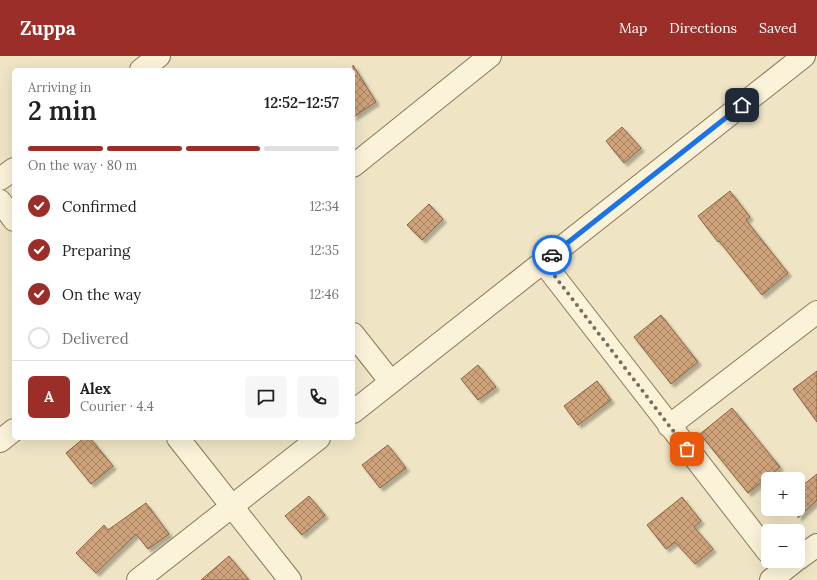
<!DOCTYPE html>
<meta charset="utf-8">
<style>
:root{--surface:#fff;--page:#f6f6f6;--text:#202124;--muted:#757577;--line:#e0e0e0;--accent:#9c2e29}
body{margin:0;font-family:Lora,serif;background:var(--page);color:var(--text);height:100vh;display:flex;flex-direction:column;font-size:15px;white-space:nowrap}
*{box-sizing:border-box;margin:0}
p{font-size:13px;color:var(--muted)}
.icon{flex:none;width:22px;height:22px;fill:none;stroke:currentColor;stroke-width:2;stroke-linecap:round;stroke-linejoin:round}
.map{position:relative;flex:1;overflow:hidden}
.sheet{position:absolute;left:12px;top:12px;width:343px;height:372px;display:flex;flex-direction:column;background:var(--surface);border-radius:6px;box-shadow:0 4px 16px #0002}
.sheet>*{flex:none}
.tools{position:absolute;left:761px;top:416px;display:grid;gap:8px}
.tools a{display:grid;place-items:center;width:44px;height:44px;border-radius:6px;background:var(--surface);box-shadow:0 4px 16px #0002;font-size:20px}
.pin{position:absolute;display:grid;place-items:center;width:34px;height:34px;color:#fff;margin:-17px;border-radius:8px;box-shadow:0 2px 6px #0006}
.courier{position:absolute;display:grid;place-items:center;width:40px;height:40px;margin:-20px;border:3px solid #1a73e8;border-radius:50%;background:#fff;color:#222;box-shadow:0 1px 5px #0007}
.overview em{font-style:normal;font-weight:600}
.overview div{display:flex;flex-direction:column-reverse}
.overview{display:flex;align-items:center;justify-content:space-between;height:68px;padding:0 16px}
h1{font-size:26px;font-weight:600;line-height:30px}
.bar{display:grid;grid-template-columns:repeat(4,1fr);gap:6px 4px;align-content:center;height:48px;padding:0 16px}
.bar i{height:5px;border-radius:3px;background:var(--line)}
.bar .on{background:var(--accent)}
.bar p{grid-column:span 4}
.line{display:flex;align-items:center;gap:10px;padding:0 16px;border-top:1px solid var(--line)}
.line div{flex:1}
.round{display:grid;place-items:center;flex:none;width:42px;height:42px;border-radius:6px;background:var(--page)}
ol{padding:0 16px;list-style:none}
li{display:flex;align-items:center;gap:12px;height:44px}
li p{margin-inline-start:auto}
li .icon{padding:4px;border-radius:50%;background:var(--accent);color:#fff;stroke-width:4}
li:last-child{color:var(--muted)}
li i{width:22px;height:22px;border:2px solid var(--line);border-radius:50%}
header{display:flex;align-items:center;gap:24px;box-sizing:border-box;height:56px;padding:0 20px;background:var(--accent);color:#fff}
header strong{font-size:19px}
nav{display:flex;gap:22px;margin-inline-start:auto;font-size:14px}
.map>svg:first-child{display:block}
.building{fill:url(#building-cross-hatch);stroke:#8b6240;filter:url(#shadow)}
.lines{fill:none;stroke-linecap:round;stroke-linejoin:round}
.minor-casing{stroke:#8b775a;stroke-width:24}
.minor{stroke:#faf2d9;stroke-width:22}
.done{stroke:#7a6e59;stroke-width:4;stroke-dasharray:0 7.2}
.route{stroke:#1a73e8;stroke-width:5}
</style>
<header>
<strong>Zuppa</strong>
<nav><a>Map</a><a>Directions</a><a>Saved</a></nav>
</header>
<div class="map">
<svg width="817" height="524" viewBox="0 0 817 524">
<defs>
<pattern id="building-cross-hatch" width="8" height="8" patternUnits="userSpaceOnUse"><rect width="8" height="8" fill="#cea27a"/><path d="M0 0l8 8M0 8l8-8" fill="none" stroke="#a88463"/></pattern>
<filter id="shadow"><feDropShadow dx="3.5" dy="3.5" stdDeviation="1" flood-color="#0004"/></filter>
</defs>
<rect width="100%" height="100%" fill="#efe5c5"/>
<path class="building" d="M 353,9 L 376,46 L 353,61 Z
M 622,71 L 641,92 L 624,107 L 606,85 Z
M 730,135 L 750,161 L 746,164 L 788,217 L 762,239 L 719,185 L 718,186 L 698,160 Z
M 429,148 L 443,163 L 422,184 L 407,169 Z
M 661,259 L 698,306 L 671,328 L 634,281 Z
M 478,309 L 496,331 L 478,344 L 461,323 Z
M 817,315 L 817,366 L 793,333 Z
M 597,325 L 611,344 L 578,369 L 564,350 Z
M 732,352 L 780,411 L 748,437 L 700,378 Z
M 84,382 L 90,382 L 113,410 L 91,428 L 66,397 Z
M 388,389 L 406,412 L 380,432 L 362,409 Z
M 817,418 L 817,444 L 798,462 L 798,433 Z
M 309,440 L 325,459 L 302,479 L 285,460 Z
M 682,441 L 701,465 L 694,471 L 713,493 L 695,508 L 675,486 L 666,493 L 647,469 Z
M 146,447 L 169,478 L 148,493 L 136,478 L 96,517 L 76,497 L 104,469 L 108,474 Z
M 229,500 L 249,524 L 201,524 Z"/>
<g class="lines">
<g class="minor-casing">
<path id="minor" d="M 141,14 L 159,0
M 353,110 L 490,0
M 0,123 L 14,113
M 0,145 L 14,164
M 543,206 L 768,496
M 353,278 L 391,326
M 353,356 L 804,0
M 669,370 L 817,256
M 178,382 L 290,524
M 0,385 L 14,374
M 798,503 L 817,489
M 138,524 L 319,382
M 771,524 L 795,505"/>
</g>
<use href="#minor" class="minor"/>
</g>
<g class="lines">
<path class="done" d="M 552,199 L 544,206 L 687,393"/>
<path class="route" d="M 552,199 L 742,49"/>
</g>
</svg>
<div class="tools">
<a>+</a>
<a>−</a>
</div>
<div class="pin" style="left:687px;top:393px;background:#ea580c"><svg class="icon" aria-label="bag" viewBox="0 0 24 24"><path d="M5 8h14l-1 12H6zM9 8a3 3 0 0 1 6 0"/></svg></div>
<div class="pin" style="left:742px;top:49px;background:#1f2937"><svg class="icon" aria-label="home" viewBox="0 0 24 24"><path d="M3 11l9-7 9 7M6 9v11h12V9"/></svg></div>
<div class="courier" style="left:552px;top:199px"><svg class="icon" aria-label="car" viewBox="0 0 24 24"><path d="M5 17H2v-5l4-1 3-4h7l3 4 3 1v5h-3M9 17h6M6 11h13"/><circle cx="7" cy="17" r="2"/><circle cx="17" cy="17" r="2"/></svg></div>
<section class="sheet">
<div class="overview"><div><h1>2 min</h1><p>Arriving in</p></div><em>12:52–12:57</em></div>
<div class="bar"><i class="on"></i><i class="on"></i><i class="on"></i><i></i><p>On the way · 80 m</p></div>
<ol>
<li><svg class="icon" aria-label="check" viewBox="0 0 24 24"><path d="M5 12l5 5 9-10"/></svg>Confirmed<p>12:34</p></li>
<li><svg class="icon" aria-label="check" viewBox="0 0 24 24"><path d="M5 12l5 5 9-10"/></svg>Preparing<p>12:35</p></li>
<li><svg class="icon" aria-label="check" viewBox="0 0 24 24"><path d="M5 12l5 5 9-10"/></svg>On the way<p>12:46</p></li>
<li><i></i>Delivered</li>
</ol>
<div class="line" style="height:72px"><b class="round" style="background:var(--accent);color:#fff">A</b><div><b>Alex</b><p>Courier · 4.4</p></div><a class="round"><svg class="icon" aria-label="chat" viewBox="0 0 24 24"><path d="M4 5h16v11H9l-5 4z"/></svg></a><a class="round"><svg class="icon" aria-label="phone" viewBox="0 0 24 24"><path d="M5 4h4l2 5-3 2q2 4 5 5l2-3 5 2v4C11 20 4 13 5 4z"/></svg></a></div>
</section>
</div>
